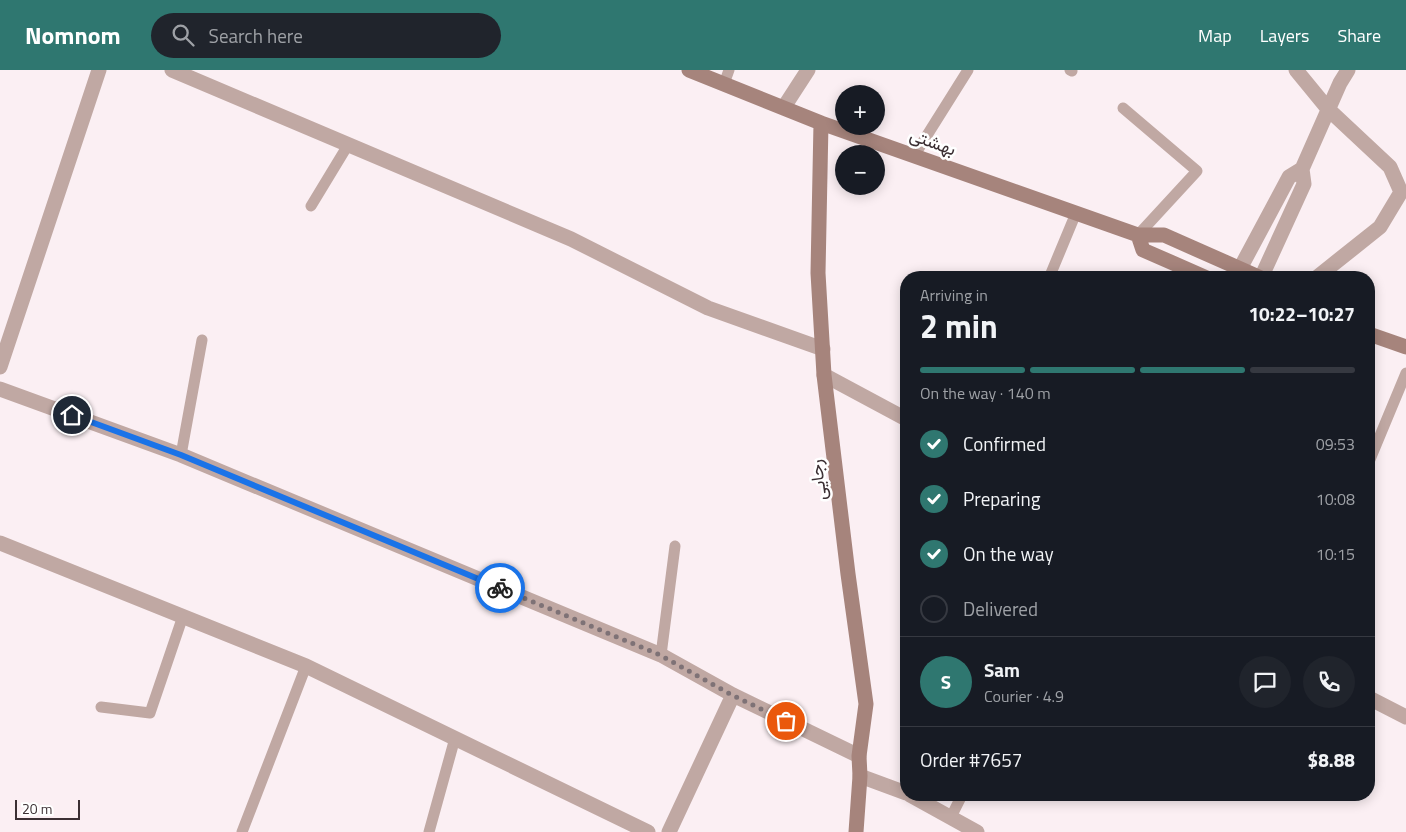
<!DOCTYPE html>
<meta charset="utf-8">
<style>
:root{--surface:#171b24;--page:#20242c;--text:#f1f3f6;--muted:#9ea1a6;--line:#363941;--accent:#2f7770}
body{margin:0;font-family:"Titillium Web",Vazirmatn,sans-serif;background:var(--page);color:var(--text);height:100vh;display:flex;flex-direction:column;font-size:19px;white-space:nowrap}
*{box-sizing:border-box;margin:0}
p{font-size:16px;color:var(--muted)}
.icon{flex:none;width:28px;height:28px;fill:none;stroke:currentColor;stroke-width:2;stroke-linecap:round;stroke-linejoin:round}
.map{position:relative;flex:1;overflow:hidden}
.sheet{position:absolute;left:900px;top:201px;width:475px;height:530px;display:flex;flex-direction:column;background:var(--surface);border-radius:20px;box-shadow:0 2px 12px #0003}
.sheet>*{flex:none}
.tools{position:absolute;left:835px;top:15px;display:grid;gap:10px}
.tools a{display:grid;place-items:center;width:50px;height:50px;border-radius:50%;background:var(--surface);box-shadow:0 2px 12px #0003;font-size:25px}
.scale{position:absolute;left:15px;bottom:12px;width:65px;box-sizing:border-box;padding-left:5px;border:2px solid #3b2f33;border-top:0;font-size:14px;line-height:18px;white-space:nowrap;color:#3b2f33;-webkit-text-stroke:4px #fff;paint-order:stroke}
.pin{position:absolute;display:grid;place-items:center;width:42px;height:42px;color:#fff;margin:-21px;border:2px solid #fff;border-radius:50%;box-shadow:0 1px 5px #0007}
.courier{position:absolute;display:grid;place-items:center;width:50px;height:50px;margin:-25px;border:4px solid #1a73e8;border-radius:50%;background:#fff;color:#222;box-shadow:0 1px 6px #0007}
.overview em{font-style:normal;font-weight:700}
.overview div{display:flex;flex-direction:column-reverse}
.overview{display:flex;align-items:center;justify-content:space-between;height:85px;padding:0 20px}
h1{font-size:32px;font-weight:700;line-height:38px}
.bar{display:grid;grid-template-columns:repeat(4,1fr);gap:8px 5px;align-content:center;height:60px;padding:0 20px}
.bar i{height:6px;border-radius:4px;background:var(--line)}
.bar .current{background:var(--accent)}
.bar p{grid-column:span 4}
.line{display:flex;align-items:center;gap:12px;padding:0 20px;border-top:1px solid var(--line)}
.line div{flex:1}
.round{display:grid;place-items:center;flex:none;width:52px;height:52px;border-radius:26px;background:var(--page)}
ol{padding:0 20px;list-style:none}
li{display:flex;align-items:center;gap:15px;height:55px}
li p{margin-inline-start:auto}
li .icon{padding:5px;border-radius:50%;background:var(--accent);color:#fff;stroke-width:4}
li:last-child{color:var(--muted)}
li i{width:28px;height:28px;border:2px solid var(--line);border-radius:50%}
header{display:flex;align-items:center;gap:30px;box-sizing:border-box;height:70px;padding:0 25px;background:var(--accent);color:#fff}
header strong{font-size:24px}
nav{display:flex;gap:28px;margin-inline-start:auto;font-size:18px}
.search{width:350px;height:45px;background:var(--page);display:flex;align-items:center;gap:12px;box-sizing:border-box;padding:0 18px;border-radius:28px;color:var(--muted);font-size:19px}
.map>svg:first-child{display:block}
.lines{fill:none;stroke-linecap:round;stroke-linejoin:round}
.lane{stroke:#c0a8a3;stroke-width:11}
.street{stroke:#c0a8a3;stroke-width:15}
.secondary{stroke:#a6847c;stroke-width:15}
.done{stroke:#7e7276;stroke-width:5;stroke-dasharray:0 9}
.route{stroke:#1a73e8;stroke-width:6}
.labels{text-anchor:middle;stroke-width:5;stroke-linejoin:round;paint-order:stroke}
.street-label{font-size:18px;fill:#3b2f33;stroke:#fff}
</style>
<header>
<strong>Nomnom</strong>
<div class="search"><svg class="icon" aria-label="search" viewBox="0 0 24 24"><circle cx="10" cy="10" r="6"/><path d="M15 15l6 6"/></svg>Search here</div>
<nav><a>Map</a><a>Layers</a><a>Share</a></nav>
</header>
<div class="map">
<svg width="1406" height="762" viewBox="0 0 1406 762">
<rect width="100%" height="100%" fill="#fbeff3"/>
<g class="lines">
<path class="lane" d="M 1070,0 L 1072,1
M 724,14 L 729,0
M 1123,38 L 1197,101 L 1138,165
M 914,86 L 968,0
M 311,136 L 348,75
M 1049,208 L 1076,143
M 181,385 L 202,270
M 1369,392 L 1406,303
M 661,585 L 675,476
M 101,637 L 150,643 L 183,546
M 951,747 L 962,725
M 242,762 L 306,596
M 429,762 L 455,668"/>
<path class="street" d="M 172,0 L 571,169 L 708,238 L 823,279
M 1296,0 L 1328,39 L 1390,97 L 1401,122 L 1380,157 L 1316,208
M 784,37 L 808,0
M 1302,99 L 1340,13 L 1348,0
M 1235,208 L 1289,107 L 1302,99 L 1304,114 L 1261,208
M 0,297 L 99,0
M 824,305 L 906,349
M 0,319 L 181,385 L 661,585 L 733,625 L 859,686
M 0,473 L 306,596 L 648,762
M 1369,628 L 1406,647
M 860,706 L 906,723
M 910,725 L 977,762
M 669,762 L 733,625"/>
<path class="secondary" d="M 689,0 L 821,53 L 1138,165 L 1164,165 L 1261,208
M 821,53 L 818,203 L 824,305 L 848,504 L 866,634 L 859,686 L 860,706 L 856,762
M 1138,165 L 1143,180 L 1207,208
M 1369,264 L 1406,277"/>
</g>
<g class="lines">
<path class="done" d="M 500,518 L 660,585 L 732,625 L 786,651"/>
<path class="route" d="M 72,345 L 181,385 L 500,518"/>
</g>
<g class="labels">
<g class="street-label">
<text transform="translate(933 72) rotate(20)" y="6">بهشتی</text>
<text transform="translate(818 410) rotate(-97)" y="6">رجایی</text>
</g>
</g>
</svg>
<div class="tools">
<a>+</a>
<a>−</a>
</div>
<div class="scale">20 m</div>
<div class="pin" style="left:786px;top:651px;background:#ea580c"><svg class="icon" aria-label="bag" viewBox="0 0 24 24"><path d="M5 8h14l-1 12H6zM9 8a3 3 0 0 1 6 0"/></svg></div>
<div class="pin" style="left:72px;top:345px;background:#1f2937"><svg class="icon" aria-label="home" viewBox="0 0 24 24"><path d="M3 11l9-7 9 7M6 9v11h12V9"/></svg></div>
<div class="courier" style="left:500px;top:518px"><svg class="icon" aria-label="bike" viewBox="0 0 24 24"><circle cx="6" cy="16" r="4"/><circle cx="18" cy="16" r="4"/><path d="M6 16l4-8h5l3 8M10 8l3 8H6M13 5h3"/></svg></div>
<section class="sheet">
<div class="overview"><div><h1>2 min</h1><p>Arriving in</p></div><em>10:22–10:27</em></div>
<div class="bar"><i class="current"></i><i class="current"></i><i class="current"></i><i></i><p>On the way · 140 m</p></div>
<ol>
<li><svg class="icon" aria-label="check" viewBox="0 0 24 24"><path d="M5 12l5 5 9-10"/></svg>Confirmed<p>09:53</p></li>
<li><svg class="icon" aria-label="check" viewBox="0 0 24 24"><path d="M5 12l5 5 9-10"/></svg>Preparing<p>10:08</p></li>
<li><svg class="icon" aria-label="check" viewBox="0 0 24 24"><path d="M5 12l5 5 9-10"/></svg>On the way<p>10:15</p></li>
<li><i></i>Delivered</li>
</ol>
<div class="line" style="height:90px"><b class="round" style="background:var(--accent);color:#fff">S</b><div><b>Sam</b><p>Courier · 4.9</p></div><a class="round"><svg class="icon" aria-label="chat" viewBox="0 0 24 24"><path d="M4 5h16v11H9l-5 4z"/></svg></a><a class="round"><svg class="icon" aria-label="phone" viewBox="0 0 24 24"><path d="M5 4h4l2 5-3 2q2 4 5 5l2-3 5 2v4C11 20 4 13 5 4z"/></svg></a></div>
<div class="line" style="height:65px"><div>Order #7657</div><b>$8.88</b></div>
</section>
</div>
